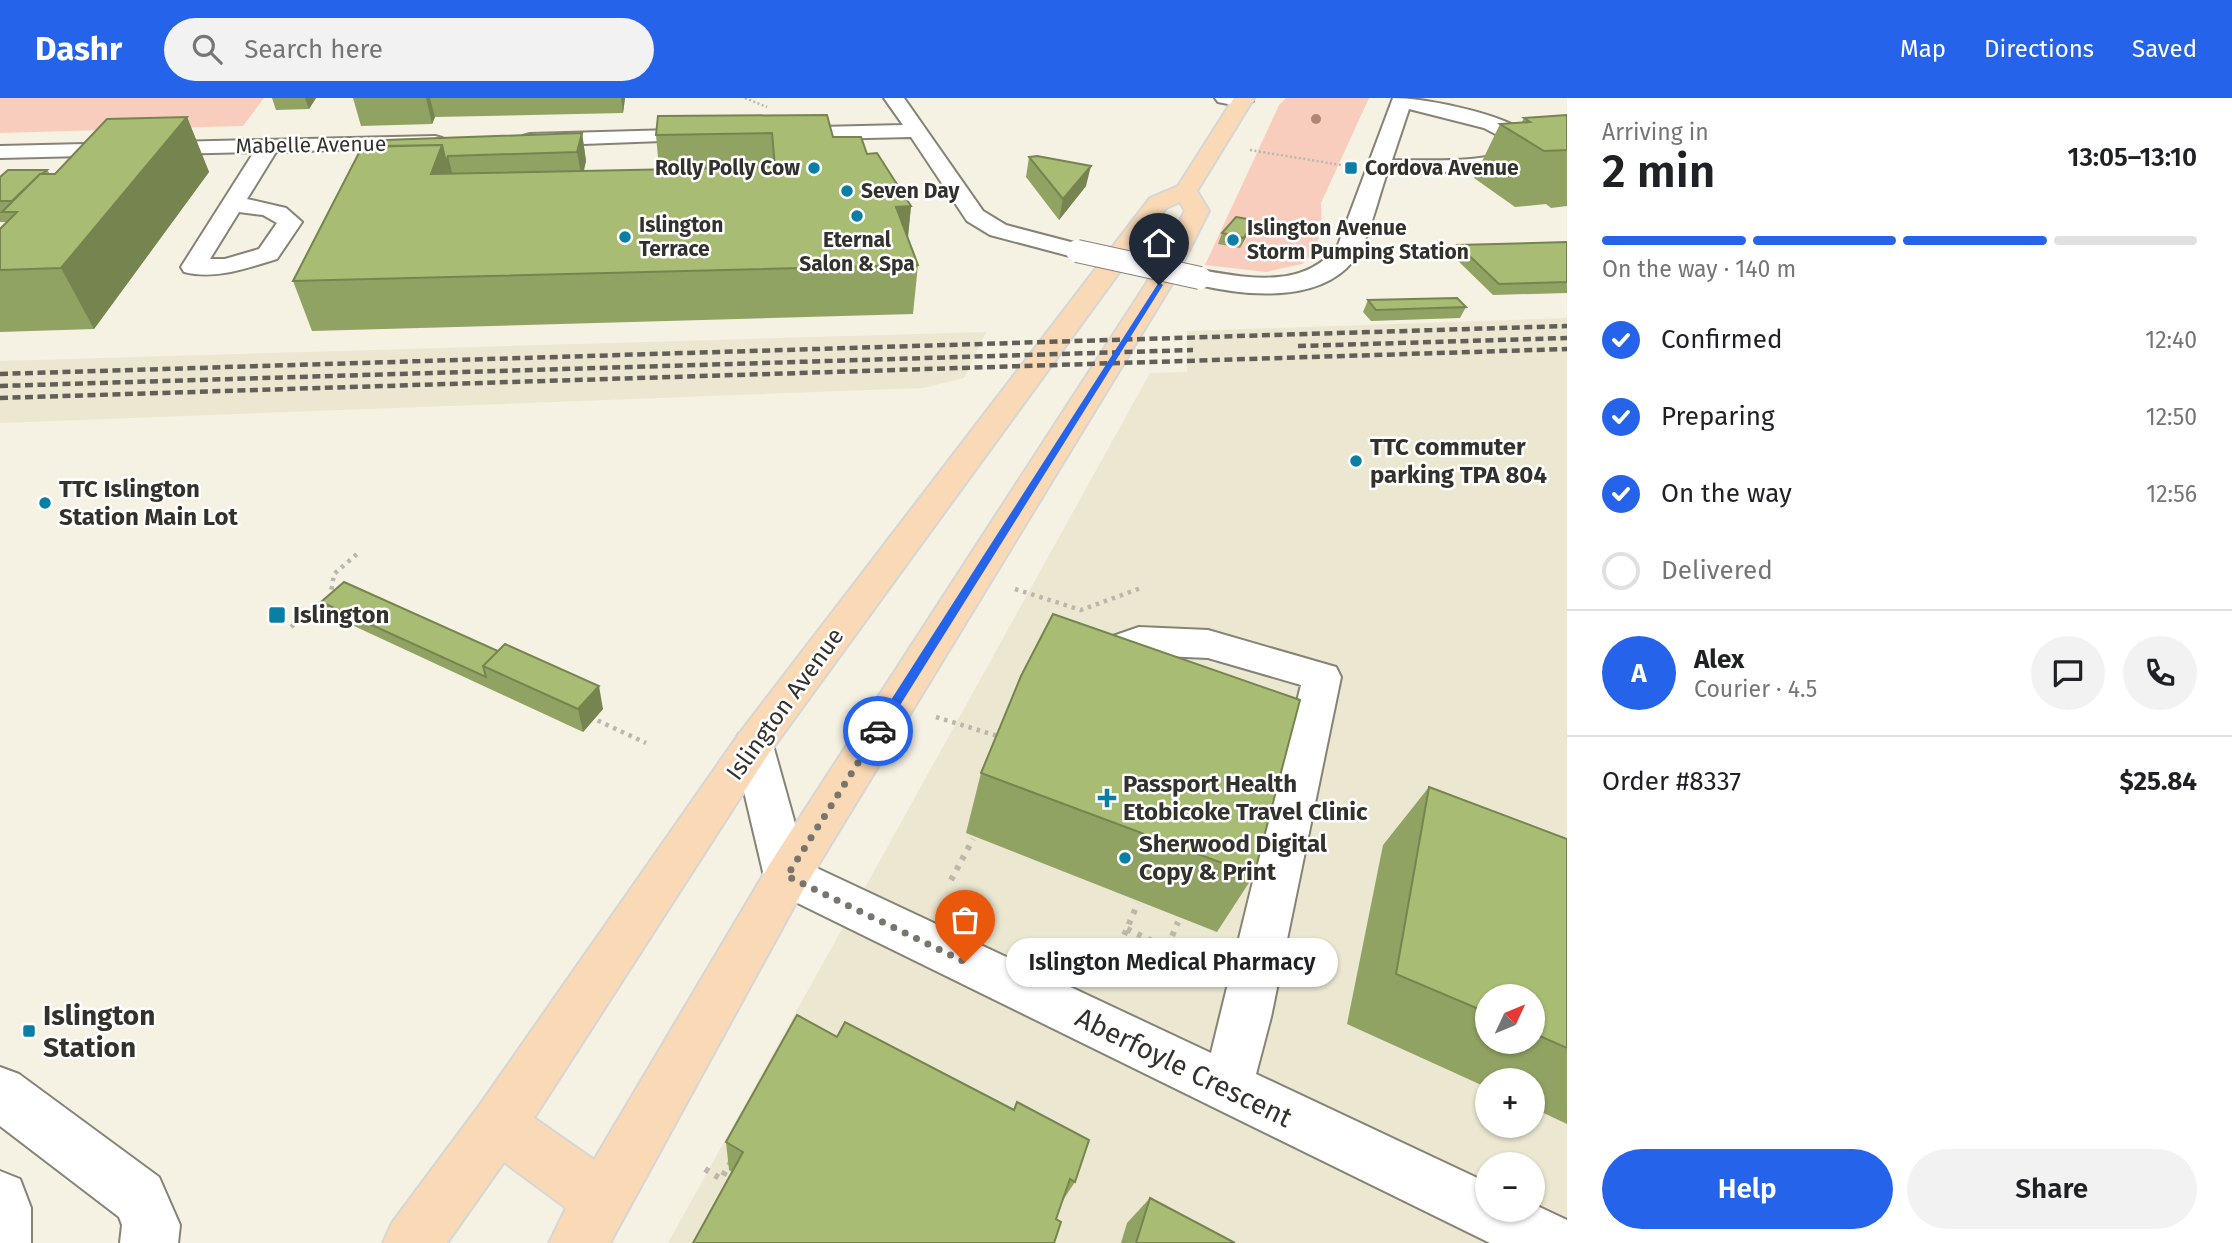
<!DOCTYPE html>
<meta charset="utf-8">
<style>
:root{--surface:#fff;--page:#f2f2f2;--text:#202124;--muted:#757577;--line:#e0e0e0;--accent:#2563eb}
body{margin:0;font-family:"Fira Sans",sans-serif;background:var(--page);color:var(--text);height:100vh;display:flex;flex-direction:column;font-size:26px;white-space:nowrap}
*{box-sizing:border-box;margin:0}
p{font-size:23px;color:var(--muted)}
.icon{flex:none;width:38px;height:38px;fill:none;stroke:currentColor;stroke-width:2;stroke-linecap:round;stroke-linejoin:round}
.map{position:relative;flex:1;overflow:hidden}
.details{display:flex;flex-direction:column;background:var(--surface);width:665px}
.details>*{flex:none}
.needle{width:46px;rotate:46deg}
.fabs{position:absolute;left:1475px;top:886px;display:grid;gap:14px}
.fabs a{display:grid;place-items:center;width:70px;height:70px;border-radius:50%;background:var(--surface);box-shadow:0 2px 5px #0004;font-size:35px}
.pin{position:absolute;display:grid;place-items:center;width:60px;height:60px;color:#fff;margin:-72px -30px;border-radius:50% 50% 50% 0;rotate:-45deg;box-shadow:0 0 7px #0007}
.pin .icon{rotate:45deg}
.courier{position:absolute;display:grid;place-items:center;width:70px;height:70px;margin:-35px;border:5px solid #2563eb;border-radius:50%;background:#fff;color:#222;box-shadow:0 2px 9px #0007}
.bubble{position:absolute;height:49px;border-radius:24px;background:var(--surface);box-shadow:0 2px 5px #0004;font-size:23px;font-weight:600;line-height:49px;text-align:center}
.summary em{font-style:normal;font-weight:600}
.summary div{display:flex;flex-direction:column-reverse}
.summary{display:flex;align-items:center;justify-content:space-between;height:119px;padding:0 35px}
h1{font-size:46px;font-weight:600;line-height:52px}
.bar{display:grid;grid-template-columns:repeat(4,1fr);gap:10px 7px;align-content:center;height:84px;padding:0 35px}
.bar i{height:9px;border-radius:5px;background:var(--line)}
.bar .selected{background:var(--accent)}
.bar p{grid-column:span 4}
.line{display:flex;align-items:center;gap:18px;padding:0 35px;border-top:2px solid var(--line)}
.line div{flex:1}
.round{display:grid;place-items:center;flex:none;width:74px;height:74px;border-radius:37px;background:var(--page)}
ol{padding:0 35px;list-style:none}
li{display:flex;align-items:center;gap:21px;height:77px}
li p{margin-inline-start:auto}
li .icon{padding:7px;border-radius:50%;background:var(--accent);color:#fff;stroke-width:4}
li:last-child{color:var(--muted)}
li i{width:38px;height:38px;border:4px solid var(--line);border-radius:50%}
.action{display:flex;gap:14px;margin-top:auto;padding:14px 35px}
.action a{flex:1;height:80px;border-radius:42px;background:var(--accent);color:#fff;font-size:28px;font-weight:600;line-height:80px;text-align:center}
.action a+a{background:var(--page);color:var(--text)}
header{display:flex;align-items:center;gap:42px;box-sizing:border-box;height:98px;padding:0 35px;background:var(--accent);color:#fff}
header strong{font-size:33px}
nav{display:flex;gap:38px;margin-inline-start:auto;font-size:24px}
.search{width:490px;height:63px;background:var(--page);display:flex;align-items:center;gap:18px;box-sizing:border-box;padding:0 24px;border-radius:38px;color:var(--muted);font-size:26px}
main{display:flex;flex:1;min-height:0}
.map>svg:first-child{display:block}
.built{fill:#ece7d1;fill-rule:evenodd}
.green{fill:#f9cdbe}
.lines{fill:none;stroke-linecap:round;stroke-linejoin:round}
.minor-casing{stroke:#868376;stroke-width:4}
.major-casing{stroke:#d6d6d5;stroke-width:4}
.path-far2{stroke:#bab7ab;stroke-width:2.5;stroke-dasharray:2 2.5;stroke-linecap:butt}
.path-far1{stroke:#bab7ab;stroke-width:4.5;stroke-dasharray:3.5 5;stroke-linecap:butt}
.path{stroke:#bab7ab;stroke-width:6;stroke-dasharray:4.5 7;stroke-linecap:butt}
.minor{fill:#fff;fill-rule:evenodd}
.major{fill:#fad9b6;fill-rule:evenodd}
.rail{stroke:#615f58;stroke-width:4.5;stroke-dasharray:8 4.5;stroke-linecap:butt}
.minor-bridge-casing{stroke:#868376;stroke-width:24;stroke-linecap:butt}
.minor-bridge{stroke:#fff;stroke-width:22}
.tree{fill:#af8771}
.wall{fill:#90a363;fill-rule:evenodd}
.shaded-wall{fill:#768450}
.building{fill:#a8bd73;stroke:#768450;stroke-width:2}
.route{fill:#2563eb}
.done{stroke:#77756c;stroke-width:7;stroke-dasharray:0 12.6}
.poi-dot{fill:#0a7fa6;stroke:#fff;stroke-width:2.5}
.labels{text-anchor:middle;stroke-width:5;stroke-linejoin:round;paint-order:stroke}
.far-street-label{font-size:21px;fill:#33312c;stroke:#fff}
.far-poi-label{font-size:21px;font-weight:bold;fill:#33312c;stroke:#fff;text-anchor:start}
.poi-label{font-size:24px;font-weight:bold;fill:#33312c;stroke:#fff;text-anchor:start}
.street-label{font-size:24px;fill:#33312c;stroke:#fff}
.near-poi-label{font-size:28px;font-weight:bold;fill:#33312c;stroke:#fff;text-anchor:start}
.near-street-label{font-size:28px;fill:#33312c;stroke:#fff}
</style>
<header>
<strong>Dashr</strong>
<div class="search"><svg class="icon" aria-label="search" viewBox="0 0 24 24"><circle cx="10" cy="10" r="6"/><path d="M15 15l6 6"/></svg>Search here</div>
<nav><a>Map</a><a>Directions</a><a>Saved</a></nav>
</header>
<main>
<div class="map">
<svg width="1567" height="1145" viewBox="0 0 1567 1145">
<rect width="100%" height="100%" fill="#f5f2e3"/>
<path class="built" d="M 1567,220 L 1567,1145 L 668,1145 L 1150,275 L 1187,274 L 1187,233 ZM 1488,898 L 1533,898 L 1533,943 L 1488,943 ZM 1488,982 L 1533,982 L 1533,1027 L 1488,1027 ZM 1488,1066 L 1533,1066 L 1533,1111 L 1488,1111 Z
M 986,234 L 964,280 L 923,290 L 0,325 L 0,263 Z"/>
<path class="green" d="M 0,0 L 264,0 L 243,28 L 0,35 Z
M 1286,0 L 1369,0 L 1321,105 L 1322,129 L 1315,153 L 1302,166 L 1266,174 L 1205,167 L 1279,7 Z"/>
<g class="lines">
<g class="minor-casing">
<path id="minor" d="M 884,0 L 904,0 L 983,113 L 1006,127 L 1086,148 L 1089,153 L 1086,158 L 1077,160 L 990,137 L 967,123 L 911,39 L 779,42 L 772,40 L 769,36 L 772,32 L 779,30 L 903,27 Z
M 1215,0 L 1251,0 L 1253,3 L 1243,9 L 1218,4 Z
M 1393,0 C 1427,0 1521,18 1541,47 L 1541,52 C 1524,76 1417,75 1387,75 C 1379,98 1373,124 1363,147 C 1334,209 1246,199 1191,185 L 1187,180 L 1191,175 L 1200,172 C 1248,180 1305,192 1338,147 ZM 1409,11 L 1484,30 L 1520,49 C 1486,66 1429,62 1392,62 Z
M 708,31 L 715,33 L 718,37 L 715,41 L 530,48 L 523,46 L 520,42 L 523,38 L 530,36 Z
M 435,38 L 442,40 L 445,44 L 442,48 L 276,54 L 247,101 L 286,110 L 302,124 L 277,161 C 247,170 215,182 184,174 L 181,169 L 254,54 L 0,60 L 0,48 ZM 239,114 L 263,117 L 277,125 L 259,151 L 225,161 L 210,161 Z
M 1139,529 L 1208,532 L 1336,569 L 1341,579 L 1271,919 L 1256,976 L 1488,1085 L 1488,1111 L 1533,1111 L 1533,1106 L 1567,1122 L 1567,1145 L 1490,1145 L 771,792 L 764,778 L 733,647 L 739,636 L 753,631 L 767,636 L 773,647 L 806,765 L 1211,955 L 1301,587 L 1208,560 L 1141,557 L 1114,567 L 1106,582 L 1092,586 L 1078,582 L 1073,572 L 1087,547 Z
M 0,969 L 19,976 L 159,1079 L 180,1127 L 178,1145 L 120,1145 L 122,1127 L 119,1119 L 0,1028 Z
M 0,1073 L 20,1081 L 31,1110 L 31,1145 L 0,1145 Z"/>
</g>
<g class="major-casing">
<path id="major" d="M 1234,0 L 1254,0 L 1197,93 L 1209,113 L 1172,186 L 803,792 L 610,1145 L 549,1145 L 566,1110 L 504,1064 L 447,1145 L 383,1145 L 392,1125 L 479,1008 L 739,636 L 1150,100 L 1178,88 ZM 1180,104 L 1185,113 L 1146,186 L 771,764 L 594,1062 L 534,1020 L 767,658 L 1166,110 Z"/>
</g>
<path class="path-far2" d="M 745,0 L 767,9
M 1250,52 L 1341,67"/>
<path class="path-far1" d="M 1015,491 L 1081,512 L 1141,490
M 330,500 L 334,476 L 357,456
M 291,529 L 325,502
M 590,619 L 646,645
M 936,619 L 1001,639"/>
<path class="path" d="M 951,782 L 973,741
M 1127,831 L 1167,850 L 1178,824
M 1115,858 L 1138,805
M 1492,1034 L 1493,1027
M 705,1071 L 721,1081 L 731,1064"/>
<use href="#minor" class="minor"/>
<use href="#major" class="major"/>
<path class="rail" d="M 1298,248 L 1567,240
M 0,276 L 1567,228
M 0,288 L 1193,252
M 0,300 L 1567,251"/>
<g class="minor-bridge-casing">
<path id="minor-bridge" d="M 1077,153 L 1200,180"/>
</g>
<use href="#minor-bridge" class="minor-bridge"/>
</g>
<circle class="tree" cx="1316" cy="21" r="5"/>
<path class="wall" d="M 272,0 L 316,0 L 309,11 L 276,12 Z
M 353,0 L 625,0 L 623,15 L 435,19 L 432,26 L 361,28 Z
M 1567,16 L 1567,108 L 1551,110 L 1546,106 L 1515,109 L 1474,80 L 1500,26 L 1522,24 L 1524,20 L 1566,17 Z
M 658,18 L 833,39 L 867,56 L 911,108 L 908,141 L 918,167 L 913,216 L 312,233 L 293,183 L 382,48 L 582,35 L 586,63 L 583,73 L 659,71 L 656,37 Z
M 187,19 L 209,74 L 94,231 L 0,234 L 0,172 L 7,124 L 0,124 L 0,103 L 47,72 L 50,76 L 55,76 Z
M 1029,59 L 1086,88 L 1059,122 L 1026,79 Z
M 1249,133 L 1240,150 L 1218,146 L 1222,135 Z
M 1567,144 L 1567,195 L 1493,197 L 1453,158 L 1458,147 Z
M 1368,202 L 1466,209 L 1460,220 L 1371,223 L 1363,214 Z
M 321,504 L 603,611 L 583,634 L 326,515 Z
M 981,675 L 1254,777 L 1217,834 L 966,735 Z
M 1429,689 L 1567,741 L 1567,1026 L 1533,1010 L 1533,982 L 1488,982 L 1488,990 L 1347,926 L 1383,747 ZM 1488,898 L 1533,898 L 1533,943 L 1488,943 Z
M 797,917 L 1075,1084 L 1063,1102 L 1056,1121 L 732,1074 L 729,1072 L 726,1044 Z
M 1150,1100 L 1235,1145 L 1121,1145 L 1127,1125 Z"/>
<path class="shaded-wall" d="M 305,0 L 316,0 L 309,11 Z
M 426,0 L 430,0 L 435,19 L 432,26 Z
M 621,0 L 625,0 L 623,15 Z
M 187,19 L 209,74 L 94,231 L 61,170 Z
M 582,35 L 586,63 L 582,82 L 577,54 Z
M 442,47 L 448,58 L 455,87 L 431,76 Z
M 1091,68 L 1086,88 L 1059,122 L 1063,101 Z
M 911,108 L 906,155 L 896,109 Z
M 1253,122 L 1249,133 L 1240,150 L 1244,140 Z
M 599,588 L 603,611 L 583,634 L 578,611 Z"/>
<path class="building" d="M 827,17 L 833,39 L 861,39 L 867,56 L 877,55 L 911,108 L 896,109 L 918,167 L 293,183 L 362,49 L 442,47 L 431,76 L 775,69 L 772,35 L 656,37 L 658,18 Z
M 1567,17 L 1567,52 L 1544,53 L 1500,26 L 1530,24 L 1524,20 Z
M 187,19 L 61,170 L 0,172 L 0,131 L 17,114 L 2,114 L 40,76 L 55,76 L 107,21 Z
M 582,35 L 577,54 L 448,58 L 446,64 L 442,47 L 382,48 L 385,42 Z
M 1037,58 L 1091,68 L 1063,101 L 1029,59 Z
M 8,72 L 47,72 L 42,76 L 40,76 L 12,103 L 0,103 L 0,79 Z
M 1236,119 L 1253,122 L 1244,140 L 1222,135 Z
M 1567,144 L 1567,184 L 1499,186 L 1458,147 Z
M 1457,200 L 1466,209 L 1376,212 L 1368,202 Z
M 344,484 L 498,553 L 483,568 L 486,579 L 321,504 Z
M 1053,516 L 1300,602 L 1254,777 L 981,675 L 1021,578 Z
M 505,546 L 599,588 L 578,611 L 483,568 Z
M 1429,689 L 1567,741 L 1567,950 L 1533,935 L 1533,898 L 1488,898 L 1488,915 L 1396,876 Z
M 797,917 L 837,939 L 845,924 L 1014,1012 L 1017,1004 L 1089,1042 L 1075,1084 L 1070,1081 L 1056,1121 L 1061,1124 L 1054,1145 L 693,1145 L 743,1054 L 726,1044 Z
M 1150,1100 L 1235,1145 L 1136,1145 Z"/>
<path class="route" d="M 1159,184 L 1163,187 L 882,636 L 873,636 L 873,630 Z"/>
<g class="lines">
<path class="done" d="M 878,633 L 787,778 L 965,864"/>
</g>
<g class="poi-dot">
<circle cx="814" cy="70" r="7"/>
<rect x="1344" y="63" width="14" height="14" rx="3.5"/>
<circle cx="847" cy="93" r="7"/>
<circle cx="857" cy="118" r="7"/>
<circle cx="625" cy="139" r="7"/>
<circle cx="1233" cy="142" r="7"/>
<circle cx="1356" cy="363" r="7"/>
<circle cx="45" cy="405" r="7"/>
<rect x="268" y="508" width="18" height="18" rx="3.5"/>
<path d="M1103.5 689.5h7v7h7v7h-7v7h-7v-7h-7v-7h7z"/>
<circle cx="1125" cy="760" r="7"/>
<rect x="22" y="926" width="14" height="14" rx="3.5"/>
</g>
<g class="labels">
<g class="far-street-label">
<text transform="translate(311 47) rotate(-1)" y="7">Mabelle Avenue</text>
</g>
<g class="far-poi-label">
<text x="800" y="77" text-anchor="end">Rolly Polly Cow</text>
<text x="1365" y="77">Cordova Avenue</text>
<text x="861" y="100">Seven Day</text>
<text x="639" y="134">Islington<tspan x="639" dy="24">Terrace</tspan></text>
<text x="1247" y="137">Islington Avenue<tspan x="1247" dy="24">Storm Pumping Station</tspan></text>
<text x="857" y="149" text-anchor="middle">Eternal<tspan x="857" dy="24">Salon &amp; Spa</tspan></text>
</g>
<g class="poi-label">
<text x="1370" y="357">TTC commuter<tspan x="1370" dy="28">parking TPA 804</tspan></text>
<text x="59" y="399">TTC Islington<tspan x="59" dy="28">Station Main Lot</tspan></text>
<text x="293" y="525">Islington</text>
<text x="1123" y="694">Passport Health<tspan x="1123" dy="28">Etobicoke Travel Clinic</tspan></text>
<text x="1139" y="754">Sherwood Digital<tspan x="1139" dy="28">Copy &amp; Print</tspan></text>
</g>
<g class="street-label">
<text transform="translate(785 606) rotate(-54)" y="8">Islington Avenue</text>
</g>
<g class="near-poi-label">
<text x="43" y="927">Islington<tspan x="43" dy="32">Station</tspan></text>
</g>
<g class="near-street-label">
<text transform="translate(1184 969) rotate(26)" y="10">Aberfoyle Crescent</text>
</g>
</g>
</svg>
<div class="fabs">
<a><svg class="needle" viewBox="-14 -14 28 28"><path d="M0-13l5 13h-10z" fill="#e53935"/><path d="M0 13l5-13h-10z" fill="#757577"/></svg></a>
<a>+</a>
<a>−</a>
</div>
<div class="pin" style="left:965px;top:864px;background:#ea580c"><svg class="icon" aria-label="bag" viewBox="0 0 24 24"><path d="M5 8h14l-1 12H6zM9 8a3 3 0 0 1 6 0"/></svg></div>
<div class="pin" style="left:1159px;top:187px;background:#1f2937"><svg class="icon" aria-label="home" viewBox="0 0 24 24"><path d="M3 11l9-7 9 7M6 9v11h12V9"/></svg></div>
<div class="courier" style="left:878px;top:633px"><svg class="icon" aria-label="car" viewBox="0 0 24 24"><path d="M5 17H2v-5l4-1 3-4h7l3 4 3 1v5h-3M9 17h6M6 11h13"/><circle cx="7" cy="17" r="2"/><circle cx="17" cy="17" r="2"/></svg></div>
<div class="bubble" style="left:1006px;top:840px;width:332px">Islington Medical Pharmacy</div>
</div>
<section class="details">
<div class="summary"><div><h1>2 min</h1><p>Arriving in</p></div><em>13:05–13:10</em></div>
<div class="bar"><i class="selected"></i><i class="selected"></i><i class="selected"></i><i></i><p>On the way · 140 m</p></div>
<ol>
<li><svg class="icon" aria-label="check" viewBox="0 0 24 24"><path d="M5 12l5 5 9-10"/></svg>Confirmed<p>12:40</p></li>
<li><svg class="icon" aria-label="check" viewBox="0 0 24 24"><path d="M5 12l5 5 9-10"/></svg>Preparing<p>12:50</p></li>
<li><svg class="icon" aria-label="check" viewBox="0 0 24 24"><path d="M5 12l5 5 9-10"/></svg>On the way<p>12:56</p></li>
<li><i></i>Delivered</li>
</ol>
<div class="line" style="height:126px"><b class="round" style="background:var(--accent);color:#fff">A</b><div><b>Alex</b><p>Courier · 4.5</p></div><a class="round"><svg class="icon" aria-label="chat" viewBox="0 0 24 24"><path d="M4 5h16v11H9l-5 4z"/></svg></a><a class="round"><svg class="icon" aria-label="phone" viewBox="0 0 24 24"><path d="M5 4h4l2 5-3 2q2 4 5 5l2-3 5 2v4C11 20 4 13 5 4z"/></svg></a></div>
<div class="line" style="height:91px"><div>Order #8337</div><b>$25.84</b></div>
<div class="action"><a>Help</a><a>Share</a></div>
</section>
</main>
